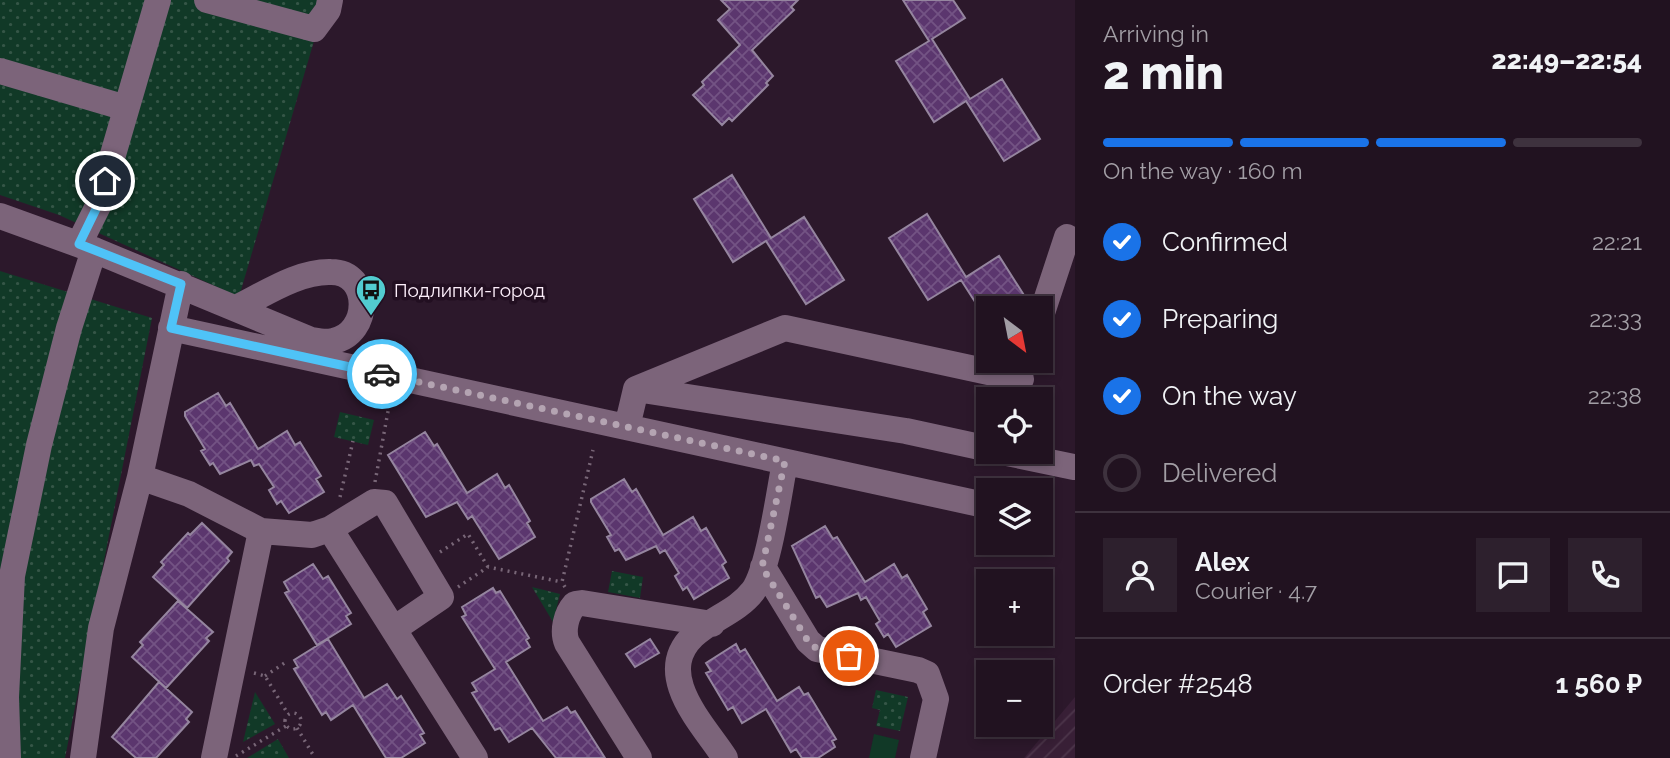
<!DOCTYPE html>
<meta charset="utf-8">
<style>
:root{--surface:#211220;--page:#2d202d;--text:#f1f3f6;--muted:#a29ea5;--line:#3e323e;--accent:#1a73e8}
body{margin:0;font-family:Raleway,sans-serif;background:var(--page);color:var(--text);height:100vh;display:flex;flex-direction:column;font-size:26px;white-space:nowrap}
*{box-sizing:border-box;margin:0}
p{font-size:23px;color:var(--muted)}
.icon{flex:none;width:38px;height:38px;fill:none;stroke:currentColor;stroke-width:2;stroke-linecap:round;stroke-linejoin:round}
.map{position:relative;flex:1;overflow:hidden}
.details{display:flex;flex-direction:column;background:var(--surface);width:595px}
.details>*{flex:none}
.needle{width:46px;rotate:148deg}
.buttons{position:absolute;left:976px;top:296px;display:grid;gap:14px}
.buttons a{display:grid;place-items:center;width:77px;height:77px;border-radius:0px;background:var(--surface);box-shadow:0 4px 10px #0003,0 0 0 2px var(--line);font-size:35px}
.pin{position:absolute;display:grid;place-items:center;width:60px;height:60px;color:#fff;margin:-30px;border:4px solid #fff;border-radius:50%;box-shadow:0 2px 7px #0007}
.courier{position:absolute;display:grid;place-items:center;width:70px;height:70px;margin:-35px;border:5px solid #4fc3f7;border-radius:50%;background:#fff;color:#222;box-shadow:0 2px 9px #0007}
.headline em{font-style:normal;font-weight:800}
.headline div{display:flex;flex-direction:column-reverse}
.headline{display:flex;align-items:center;justify-content:space-between;height:119px;padding:0 28px}
h1{font-size:46px;font-weight:800;line-height:52px}
.bar{display:grid;grid-template-columns:repeat(4,1fr);gap:10px 7px;align-content:center;height:84px;padding:0 28px}
.bar i{height:9px;border-radius:5px;background:var(--line)}
.bar .on{background:var(--accent)}
.bar p{grid-column:span 4}
.line{display:flex;align-items:center;gap:18px;padding:0 28px;border-top:2px solid var(--line)}
.line div{flex:1}
.round{display:grid;place-items:center;flex:none;width:74px;height:74px;border-radius:0px;background:var(--page)}
ol{padding:0 28px;list-style:none}
li{display:flex;align-items:center;gap:21px;height:77px}
li p{margin-inline-start:auto}
li .icon{padding:7px;border-radius:50%;background:var(--accent);color:#fff;stroke-width:4}
li:last-child{color:var(--muted)}
li i{width:38px;height:38px;border:4px solid var(--line);border-radius:50%}
main{display:flex;flex:1;min-height:0}
.map>svg:first-child{display:block}
.industrial{fill:url(#industrial-furrows)}
.green{fill:url(#green-dots)}
.pitch{fill:#113927}
.building{fill:url(#building-cross-hatch);stroke:#95859f;stroke-width:2}
.lines{fill:none;stroke-linecap:round;stroke-linejoin:round}
.path{stroke:#786677;stroke-width:3.5;stroke-dasharray:2 5;stroke-linecap:butt}
.minor{stroke:#7c647a;stroke-width:26}
.done{stroke:#b4a4b2;stroke-width:7;stroke-dasharray:0 12.6}
.route{stroke:#4fc3f7;stroke-width:9}
.labels{text-anchor:middle;stroke-width:7;stroke-linejoin:round;paint-order:stroke}
.poi-label{font-size:19px;fill:#fdeffb;stroke:#220f21;text-anchor:start}
</style>
<main>
<div class="map">
<svg width="1075" height="758" viewBox="0 0 1075 758">
<defs>
<pattern id="industrial-furrows" width="10" height="10" patternUnits="userSpaceOnUse" patternTransform="scale(1.75)"><rect width="10" height="10" fill="#381f36"/><path d="M-1 1l2-2M0 10L10 0M9 11l2-2" fill="none" stroke="#4c354a"/></pattern>
<pattern id="green-dots" width="8" height="8" patternUnits="userSpaceOnUse" patternTransform="scale(1.75)"><rect width="8" height="8" fill="#113927"/><path d="M2 2h.1M6 6h.1" fill="none" stroke="#355647" stroke-width="1.8" stroke-linecap="round"/></pattern>
<pattern id="building-cross-hatch" width="8" height="8" patternUnits="userSpaceOnUse" patternTransform="scale(1.75)"><rect width="8" height="8" fill="#5b366e"/><path d="M0 0l8 8M0 8l8-8" fill="none" stroke="#735384"/></pattern>
</defs>
<rect width="100%" height="100%" fill="#2c182b"/>
<path class="industrial" d="M 1075,697 L 1075,758 L 1024,758 Z"/>
<path class="green" d="M 0,0 L 326,0 L 239,297 L 59,215 L 0,195 Z
M 0,271 L 152,318 L 65,758 L 0,758 Z
M 340,412 L 374,420 L 368,445 L 334,437 Z
M 612,571 L 643,577 L 640,598 L 608,592 Z
M 532,587 L 560,594 L 553,622 Z
M 876,690 L 908,697 L 900,731 L 876,726 L 880,710 L 872,708 Z
M 255,692 L 275,724 L 243,742 Z
M 278,739 L 289,758 L 247,758 Z"/>
<path class="pitch" d="M 874,734 L 899,740 L 895,758 L 869,758 Z"/>
<path class="building" d="M 721,0 L 798,0 L 791,7 L 794,10 L 752,50 L 773,76 L 766,83 L 768,85 L 732,121 L 729,118 L 722,125 L 693,95 L 704,85 L 702,82 L 740,45 L 718,20 L 730,9 Z
M 903,0 L 953,0 L 965,18 L 932,39 L 970,99 L 1002,79 L 1040,139 L 1004,161 L 966,101 L 934,122 L 896,61 L 929,41 Z
M 732,175 L 771,238 L 804,217 L 844,280 L 806,304 L 766,241 L 733,262 L 694,199 Z
M 927,214 L 966,277 L 999,256 L 1029,303 L 1027,308 L 979,308 L 961,280 L 928,300 L 889,238 Z
M 218,393 L 226,406 L 230,403 L 258,449 L 287,431 L 295,445 L 300,442 L 321,476 L 316,479 L 324,492 L 289,513 L 281,501 L 277,504 L 269,490 L 274,487 L 259,464 L 254,466 L 251,460 L 220,474 L 213,463 L 210,465 L 201,451 L 205,449 L 185,416 L 185,412 Z
M 425,432 L 434,446 L 437,444 L 467,493 L 497,474 L 505,488 L 509,485 L 530,521 L 527,523 L 535,537 L 499,559 L 472,516 L 468,519 L 457,502 L 426,517 L 388,455 Z
M 624,479 L 632,492 L 636,489 L 663,535 L 693,517 L 701,531 L 706,528 L 726,562 L 722,565 L 729,578 L 694,599 L 687,587 L 683,590 L 675,576 L 679,573 L 665,550 L 660,553 L 656,546 L 626,560 L 619,549 L 615,551 L 607,537 L 611,535 L 591,502 L 591,499 Z
M 202,523 L 232,552 L 227,558 L 229,561 L 187,608 L 153,577 L 164,565 L 161,562 L 188,533 L 190,535 Z
M 825,526 L 833,539 L 837,537 L 865,582 L 894,564 L 902,578 L 907,575 L 927,609 L 923,612 L 931,626 L 896,647 L 888,634 L 884,637 L 876,624 L 880,621 L 866,597 L 861,600 L 858,593 L 827,607 L 820,596 L 816,598 L 792,546 Z
M 313,564 L 323,579 L 328,576 L 351,613 L 346,616 L 351,624 L 317,645 L 285,593 L 289,591 L 284,582 Z
M 493,588 L 496,593 L 500,591 L 529,638 L 526,640 L 530,647 L 506,662 L 543,721 L 567,707 L 571,713 L 575,711 L 605,758 L 556,758 L 532,728 L 509,742 L 500,728 L 495,730 L 472,693 L 477,691 L 472,683 L 495,669 L 462,617 L 466,615 L 462,607 Z
M 178,601 L 213,632 L 206,638 L 209,641 L 166,688 L 132,657 L 143,645 L 140,642 Z
M 328,639 L 364,698 L 387,684 L 397,699 L 401,696 L 424,733 L 420,735 L 425,743 L 401,758 L 386,758 L 353,705 L 331,720 L 326,712 L 322,715 L 294,669 L 298,667 L 294,660 Z
M 650,639 L 659,653 L 635,667 L 626,654 Z
M 736,644 L 740,652 L 745,649 L 777,701 L 799,687 L 804,695 L 808,693 L 836,739 L 832,741 L 835,747 L 818,758 L 802,758 L 796,749 L 791,752 L 766,709 L 742,723 L 733,707 L 728,710 L 706,673 L 711,671 L 706,663 Z
M 159,682 L 192,712 L 186,719 L 189,722 L 156,758 L 136,758 L 112,737 Z"/>
<g class="lines">
<path class="path" d="M 375,482 L 389,406
M 340,497 L 353,441
M 440,552 L 468,534 L 488,567
M 458,587 L 488,567 L 562,582
M 565,587 L 562,582 L 593,450
M 254,673 L 265,676 L 288,714
M 265,676 L 286,662
M285 721a8 8 0 1 1 16 0a8 8 0 1 1-16 0Z
M 297,728 L 315,758
M 236,756 L 286,726"/>
<path class="minor" d="M 207,0 L 314,29 L 328,10 L 330,0
M 0,71 L 126,108
M 0,216 L 94,250 L 311,340 C 317,341 326,343 333,341 C 371,334 372,272 331,272 C 298,271 265,294 236,308
M 79,244 L 98,206 L 158,0
M 1041,316 L 1067,237
M 171,328 L 989,506
M 636,389 L 785,328 L 1021,379
M 627,427 L 636,389 L 906,431 L 989,449
M 1002,452 L 1074,467
M 140,477 L 189,494 L 261,531 L 214,758
M 330,529 L 374,502 L 385,503 L 441,597 L 394,629
M 261,531 L 312,535 L 330,529 L 475,758
M 763,567 L 808,641 L 817,649 L 918,670 L 927,674 L 936,699 L 923,758
M 8,758 L 6,697 L 12,576 L 39,445 L 69,328 L 94,250
M 83,758 L 101,628 L 140,477 L 181,284
M 639,758 L 567,643 C 562,631 566,614 575,604 L 582,603 L 712,624
M 725,758 C 703,724 653,675 693,636 C 710,619 737,612 753,591 C 769,569 779,492 785,462"/>
</g>
<g class="lines">
<path class="done" d="M 382,374 L 785,461 L 762,567 L 808,641 L 817,649 L 849,656"/>
<path class="route" d="M 105,181 L 98,205 L 79,244 L 181,284 L 171,328 L 382,374"/>
</g>
<defs>
<g id="bus-pin" transform="scale(1.575)"><path d="M0 17L-7.5 6A9.5 9.5 0 1 1 7.5 6Z" fill="#52ccd0" stroke="#220f21"/><path d="M-5-6H5V4H4V6H2V4H-2V6H-4V4H-5ZM-3.5-4V0h7V-4ZM-3.5 1.2v1.5H-2V1.2ZM2 1.2v1.5H3.5V1.2Z" fill="#111"/></g>
</defs>
<g fill-rule="evenodd">
<use href="#bus-pin" x="371" y="290"/>
</g>
<g class="labels">
<g class="poi-label">
<text x="394" y="297">Подлипки-город</text>
</g>
</g>
</svg>
<div class="buttons">
<a><svg class="needle" viewBox="-14 -14 28 28"><path d="M0-13l5 13h-10z" fill="#e53935"/><path d="M0 13l5-13h-10z" fill="#a29ea5"/></svg></a>
<a><svg class="icon" aria-label="locate" viewBox="0 0 24 24"><circle cx="12" cy="12" r="6"/><path d="M12 2v4M12 18v4M2 12h4M18 12h4"/></svg></a>
<a><svg class="icon" aria-label="layers" viewBox="0 0 24 24"><path d="M12 4l9 5-9 5-9-5zM3 14l9 5 9-5"/></svg></a>
<a>+</a>
<a>−</a>
</div>
<div class="pin" style="left:849px;top:656px;background:#ea580c"><svg class="icon" aria-label="bag" viewBox="0 0 24 24"><path d="M5 8h14l-1 12H6zM9 8a3 3 0 0 1 6 0"/></svg></div>
<div class="pin" style="left:105px;top:181px;background:#1f2937"><svg class="icon" aria-label="home" viewBox="0 0 24 24"><path d="M3 11l9-7 9 7M6 9v11h12V9"/></svg></div>
<div class="courier" style="left:382px;top:374px"><svg class="icon" aria-label="car" viewBox="0 0 24 24"><path d="M5 17H2v-5l4-1 3-4h7l3 4 3 1v5h-3M9 17h6M6 11h13"/><circle cx="7" cy="17" r="2"/><circle cx="17" cy="17" r="2"/></svg></div>
</div>
<section class="details">
<div class="headline"><div><h1>2 min</h1><p>Arriving in</p></div><em>22:49–22:54</em></div>
<div class="bar"><i class="on"></i><i class="on"></i><i class="on"></i><i></i><p>On the way · 160 m</p></div>
<ol>
<li><svg class="icon" aria-label="check" viewBox="0 0 24 24"><path d="M5 12l5 5 9-10"/></svg>Confirmed<p>22:21</p></li>
<li><svg class="icon" aria-label="check" viewBox="0 0 24 24"><path d="M5 12l5 5 9-10"/></svg>Preparing<p>22:33</p></li>
<li><svg class="icon" aria-label="check" viewBox="0 0 24 24"><path d="M5 12l5 5 9-10"/></svg>On the way<p>22:38</p></li>
<li><i></i>Delivered</li>
</ol>
<div class="line" style="height:126px"><a class="round"><svg class="icon" aria-label="person" viewBox="0 0 24 24"><circle cx="12" cy="8" r="4"/><path d="M4 21q1-7 8-7t8 7"/></svg></a><div><b>Alex</b><p>Courier · 4.7</p></div><a class="round"><svg class="icon" aria-label="chat" viewBox="0 0 24 24"><path d="M4 5h16v11H9l-5 4z"/></svg></a><a class="round"><svg class="icon" aria-label="phone" viewBox="0 0 24 24"><path d="M5 4h4l2 5-3 2q2 4 5 5l2-3 5 2v4C11 20 4 13 5 4z"/></svg></a></div>
<div class="line" style="height:91px"><div>Order #2548</div><b>1 560 ₽</b></div>
</section>
</main>
